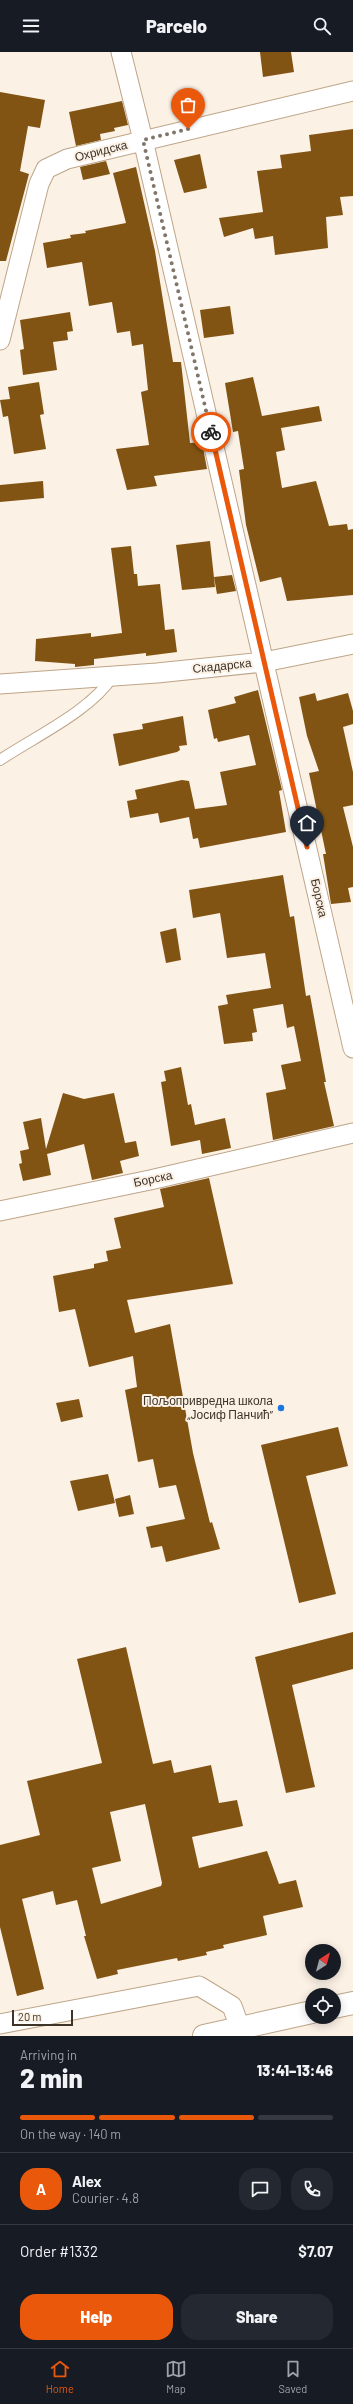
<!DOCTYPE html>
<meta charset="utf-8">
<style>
:root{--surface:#171b24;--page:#242831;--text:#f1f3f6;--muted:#9ea1a6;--line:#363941;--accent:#ea580c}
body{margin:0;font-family:Barlow,sans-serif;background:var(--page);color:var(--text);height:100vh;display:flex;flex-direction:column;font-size:15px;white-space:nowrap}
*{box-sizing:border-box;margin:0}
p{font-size:13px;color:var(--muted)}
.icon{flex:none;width:22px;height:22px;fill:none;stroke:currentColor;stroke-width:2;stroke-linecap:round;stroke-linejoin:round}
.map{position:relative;height:1984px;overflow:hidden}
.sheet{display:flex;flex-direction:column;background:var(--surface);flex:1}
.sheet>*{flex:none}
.needle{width:26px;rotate:36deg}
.tools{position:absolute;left:305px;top:1892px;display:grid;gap:8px}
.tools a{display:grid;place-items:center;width:36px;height:36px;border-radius:50%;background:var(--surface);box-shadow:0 2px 10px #0003;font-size:20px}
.scale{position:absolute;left:12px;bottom:10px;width:61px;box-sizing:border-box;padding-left:4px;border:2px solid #3e3428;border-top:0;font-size:11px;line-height:14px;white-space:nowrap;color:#3e3428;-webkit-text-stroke:3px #fcf1e5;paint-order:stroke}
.pin{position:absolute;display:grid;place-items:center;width:34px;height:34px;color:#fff;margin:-41px -17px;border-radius:50% 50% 50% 0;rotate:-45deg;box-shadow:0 0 4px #0007}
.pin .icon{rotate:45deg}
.courier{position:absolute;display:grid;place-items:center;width:40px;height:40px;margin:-20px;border:3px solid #ea580c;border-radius:50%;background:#fff;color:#222;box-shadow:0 1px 5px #0007}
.head em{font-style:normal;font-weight:800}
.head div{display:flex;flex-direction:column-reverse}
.head{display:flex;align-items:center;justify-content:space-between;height:68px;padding:0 20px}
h1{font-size:26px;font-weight:800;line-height:30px}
.bar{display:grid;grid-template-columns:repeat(4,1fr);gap:6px 4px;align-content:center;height:48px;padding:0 20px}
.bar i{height:5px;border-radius:3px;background:var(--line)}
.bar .on{background:var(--accent)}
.bar p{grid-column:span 4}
.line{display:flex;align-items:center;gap:10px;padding:0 20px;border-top:1px solid var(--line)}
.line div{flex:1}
.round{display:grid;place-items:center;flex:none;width:42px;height:42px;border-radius:16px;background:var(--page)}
.cta{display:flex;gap:8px;margin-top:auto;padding:8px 20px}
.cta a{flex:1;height:46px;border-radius:16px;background:var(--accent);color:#fff;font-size:16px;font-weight:800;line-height:46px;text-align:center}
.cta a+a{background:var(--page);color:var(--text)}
header{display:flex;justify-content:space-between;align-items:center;height:52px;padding:0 20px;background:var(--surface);font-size:18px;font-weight:800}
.dock{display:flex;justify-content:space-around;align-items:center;height:56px;border-top:1px solid var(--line);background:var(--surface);font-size:11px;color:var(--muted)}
.dock a{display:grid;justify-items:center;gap:2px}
.dock .on{color:var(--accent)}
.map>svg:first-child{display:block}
.building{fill:#825413;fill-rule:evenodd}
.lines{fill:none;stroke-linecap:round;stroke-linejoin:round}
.lane-casing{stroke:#bea588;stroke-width:12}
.street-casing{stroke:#bea588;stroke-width:21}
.primary-casing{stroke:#bea588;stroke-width:24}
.lane{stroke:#fff;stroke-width:10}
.street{stroke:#fff;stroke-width:19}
.primary{stroke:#fff;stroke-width:22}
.done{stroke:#80766a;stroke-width:4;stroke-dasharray:0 7.2}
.route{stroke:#ea580c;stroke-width:5}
.poi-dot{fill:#1b78e1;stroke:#fcf1e5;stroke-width:1.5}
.labels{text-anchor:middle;stroke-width:4;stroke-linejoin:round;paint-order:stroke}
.street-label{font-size:12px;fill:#3e3428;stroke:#fcf1e5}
.poi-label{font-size:12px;fill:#3e3428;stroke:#fcf1e5;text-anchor:end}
</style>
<header><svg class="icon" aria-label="menu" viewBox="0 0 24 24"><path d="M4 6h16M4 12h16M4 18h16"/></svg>Parcelo<svg class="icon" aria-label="search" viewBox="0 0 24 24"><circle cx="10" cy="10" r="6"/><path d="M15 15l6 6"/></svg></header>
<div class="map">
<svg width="353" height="1984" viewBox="0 0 353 1984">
<rect width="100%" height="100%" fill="#fcf1e5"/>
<path class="building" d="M 260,0 L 291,0 L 294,20 L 263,25 Z
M 0,40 L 45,48 L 40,76 L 28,74 L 20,119 L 29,122 L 6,209 L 0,209 Z
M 122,49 L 128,73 L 114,76 L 115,79 L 100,82 L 101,88 L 76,94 L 69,60 Z
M 353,77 L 353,144 L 340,145 L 343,163 L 326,165 L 328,196 L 275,203 L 273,184 L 255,187 L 253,176 L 224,185 L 219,166 L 263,160 L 257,119 L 282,116 L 280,103 L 311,99 L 309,83 Z
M 200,102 L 207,136 L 184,141 L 174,108 Z
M 106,109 L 110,122 L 83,128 L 80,115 Z
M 136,115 L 155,199 L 173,310 L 181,310 L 190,391 L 202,390 L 207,417 L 154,424 L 157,434 L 127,438 L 116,397 L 149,393 L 141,340 L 148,338 L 143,292 L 132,294 L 130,279 L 117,281 L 112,250 L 89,254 L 82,210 L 47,216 L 43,191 L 71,186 L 70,183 L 86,181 L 85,179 L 126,171 L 113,121 Z
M 230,254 L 234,282 L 204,286 L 200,258 Z
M 70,260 L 73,279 L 67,280 L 68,288 L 53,290 L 57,318 L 23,323 L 20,298 L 24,297 L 20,268 Z
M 253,325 L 262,364 L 319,354 L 322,369 L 281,376 L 285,398 L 276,400 L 282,436 L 316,429 L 329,474 L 347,472 L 348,478 L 353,477 L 353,543 L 287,549 L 281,525 L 260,530 L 246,473 L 239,418 L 244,417 L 238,379 L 233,380 L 225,331 Z
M 39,330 L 44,362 L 40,363 L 46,397 L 14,402 L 8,364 L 3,365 L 0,348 L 10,347 L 8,335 Z
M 43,429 L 44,446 L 0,450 L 0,433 Z
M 210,489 L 215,535 L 182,538 L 176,493 Z
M 131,494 L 134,522 L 137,522 L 138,534 L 160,532 L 165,578 L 174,577 L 177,600 L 146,604 L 146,601 L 94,607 L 94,613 L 75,615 L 75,612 L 35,609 L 36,587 L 91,581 L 91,585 L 122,581 L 111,496 Z
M 232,523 L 236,539 L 217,542 L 214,525 Z
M 258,638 L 282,738 L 279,739 L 286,780 L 200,796 L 198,786 L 193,787 L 189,765 L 160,771 L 158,761 L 130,766 L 127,749 L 137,747 L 135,738 L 182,728 L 189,729 L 195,757 L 227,753 L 220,720 L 256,713 L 249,683 L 218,690 L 217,686 L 214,687 L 208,658 L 236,651 L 234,645 Z
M 315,641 L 317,649 L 348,641 L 353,659 L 353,672 L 343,675 L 353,720 L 353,753 L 343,755 L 353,795 L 353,835 L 348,836 L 351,850 L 331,852 L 323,802 L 326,802 L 309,721 L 319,719 L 307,684 L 299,645 Z
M 183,664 L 187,693 L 179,694 L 180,698 L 177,700 L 119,714 L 113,682 L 143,677 L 142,672 Z
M 283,823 L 290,865 L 294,864 L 306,944 L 310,943 L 326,1030 L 324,1030 L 334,1074 L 273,1088 L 266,1041 L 286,1037 L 281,1013 L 301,1009 L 294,974 L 287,976 L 283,952 L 253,957 L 257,980 L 252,981 L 253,989 L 224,992 L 218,954 L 228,952 L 226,943 L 271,936 L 265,901 L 227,906 L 220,861 L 193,866 L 189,838 Z
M 176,876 L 181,908 L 166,911 L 160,880 Z
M 181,1015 L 188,1053 L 191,1052 L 195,1073 L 225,1066 L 231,1096 L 202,1102 L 200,1088 L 171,1094 L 161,1030 L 166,1029 L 164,1019 Z
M 63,1041 L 84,1047 L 114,1041 L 125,1091 L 136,1089 L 139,1104 L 120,1109 L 123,1121 L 92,1128 L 84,1092 L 47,1102 L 51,1123 L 23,1129 L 19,1112 L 22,1111 L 20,1099 L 29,1097 L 23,1070 L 41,1066 L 46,1097 Z
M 209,1126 L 233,1232 L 127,1248 L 135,1281 L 170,1272 L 193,1401 L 210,1471 L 212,1470 L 220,1497 L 166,1510 L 162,1494 L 151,1496 L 146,1475 L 185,1467 L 176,1433 L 159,1436 L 153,1407 L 138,1410 L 125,1338 L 137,1335 L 133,1304 L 89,1315 L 75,1257 L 59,1260 L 53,1224 L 94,1216 L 94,1212 L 108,1209 L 106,1199 L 121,1196 L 114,1166 L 164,1155 L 160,1137 Z
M 79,1347 L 83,1365 L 61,1370 L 56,1351 Z
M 338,1375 L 348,1414 L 306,1424 L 336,1542 L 299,1551 L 261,1393 Z
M 108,1422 L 115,1451 L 78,1459 L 70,1429 Z
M 130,1443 L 134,1462 L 119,1465 L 115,1447 Z
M 353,1580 L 353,1617 L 292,1633 L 315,1735 L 286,1741 L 255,1605 Z
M 126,1595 L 153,1712 L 171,1708 L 174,1721 L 211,1713 L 219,1751 L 237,1748 L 243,1774 L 192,1785 L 199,1816 L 267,1799 L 279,1832 L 296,1828 L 303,1855 L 263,1864 L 267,1883 L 223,1893 L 224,1896 L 206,1900 L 207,1903 L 178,1909 L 177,1906 L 117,1918 L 118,1922 L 97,1927 L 84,1884 L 86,1884 L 77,1848 L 56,1853 L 53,1839 L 22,1847 L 44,1937 L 17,1944 L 0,1875 L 0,1793 L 40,1783 L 27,1729 L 102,1711 L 77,1607 ZM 145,1752 L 162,1831 L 161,1834 L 101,1852 L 92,1816 L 121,1809 L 110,1760 Z"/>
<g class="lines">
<g class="lane-casing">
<path id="lane" d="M 0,708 C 34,685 91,659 113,624"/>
</g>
<g class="street-casing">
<path id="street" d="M 121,0 L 143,88 L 353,996
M 0,288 L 39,132 L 46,117 L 67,107 L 353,39
M 0,632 L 157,621 L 264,610 L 353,592
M 0,1159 L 150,1128 L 353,1081
M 0,1972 L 199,1934 L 232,1954 L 240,1976"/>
</g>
<g class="primary-casing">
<path id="primary" d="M 334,1955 L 353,1951
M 204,1984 L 312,1960"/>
</g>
<use href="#lane" class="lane"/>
<use href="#street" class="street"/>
<use href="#primary" class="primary"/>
</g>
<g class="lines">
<path class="done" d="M 188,77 L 143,88 L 211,380"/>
<path class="route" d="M 211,380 L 307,795"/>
</g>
<circle class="poi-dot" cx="281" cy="1356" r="4"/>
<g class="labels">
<g class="street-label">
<text transform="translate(101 99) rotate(-14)" y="4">Охридска</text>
<text transform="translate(222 614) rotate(-6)" y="4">Скадарска</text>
<text transform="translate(319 846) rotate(77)" y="4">Борска</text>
<text transform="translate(153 1127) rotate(-12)" y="4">Борска</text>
</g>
<g class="poi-label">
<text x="273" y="1353">Пољопривредна школа<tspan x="273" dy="14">„Јосиф Панчић”</tspan></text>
</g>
</g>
</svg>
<div class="tools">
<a><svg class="needle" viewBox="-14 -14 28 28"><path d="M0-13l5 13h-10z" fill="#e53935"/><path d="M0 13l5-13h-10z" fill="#9ea1a6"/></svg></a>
<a><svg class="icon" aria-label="locate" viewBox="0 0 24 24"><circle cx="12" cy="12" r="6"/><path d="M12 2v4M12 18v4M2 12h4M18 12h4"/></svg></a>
</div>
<div class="scale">20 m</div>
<div class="pin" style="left:188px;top:77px;background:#ea580c"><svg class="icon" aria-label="bag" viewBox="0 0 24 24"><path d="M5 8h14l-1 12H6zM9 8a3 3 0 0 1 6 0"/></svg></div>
<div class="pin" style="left:307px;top:795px;background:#1f2937"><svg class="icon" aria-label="home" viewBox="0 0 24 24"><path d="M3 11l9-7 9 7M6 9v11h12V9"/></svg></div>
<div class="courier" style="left:211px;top:380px"><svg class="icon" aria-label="bike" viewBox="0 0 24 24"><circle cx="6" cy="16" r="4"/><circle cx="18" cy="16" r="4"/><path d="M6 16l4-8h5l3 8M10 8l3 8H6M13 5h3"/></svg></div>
</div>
<section class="sheet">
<div class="head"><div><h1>2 min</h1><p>Arriving in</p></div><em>13:41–13:46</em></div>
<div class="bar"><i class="on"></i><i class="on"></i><i class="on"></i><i></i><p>On the way · 140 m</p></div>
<div class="line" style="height:72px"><b class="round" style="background:var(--accent);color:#fff">A</b><div><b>Alex</b><p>Courier · 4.8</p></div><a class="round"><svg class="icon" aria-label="chat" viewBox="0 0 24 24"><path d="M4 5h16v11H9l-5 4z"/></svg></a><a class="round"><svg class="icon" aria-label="phone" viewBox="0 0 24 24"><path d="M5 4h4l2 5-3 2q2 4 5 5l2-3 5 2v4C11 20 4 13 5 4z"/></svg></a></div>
<div class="line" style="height:52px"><div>Order #1332</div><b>$7.07</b></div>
<div class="cta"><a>Help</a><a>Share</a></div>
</section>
<nav class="dock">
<a class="on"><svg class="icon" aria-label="home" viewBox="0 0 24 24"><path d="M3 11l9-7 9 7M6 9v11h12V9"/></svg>Home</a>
<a><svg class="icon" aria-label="map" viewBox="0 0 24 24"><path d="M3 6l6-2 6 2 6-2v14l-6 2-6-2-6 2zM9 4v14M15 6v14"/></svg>Map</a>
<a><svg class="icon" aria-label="saved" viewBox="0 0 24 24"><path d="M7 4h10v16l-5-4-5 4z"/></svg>Saved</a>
</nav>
